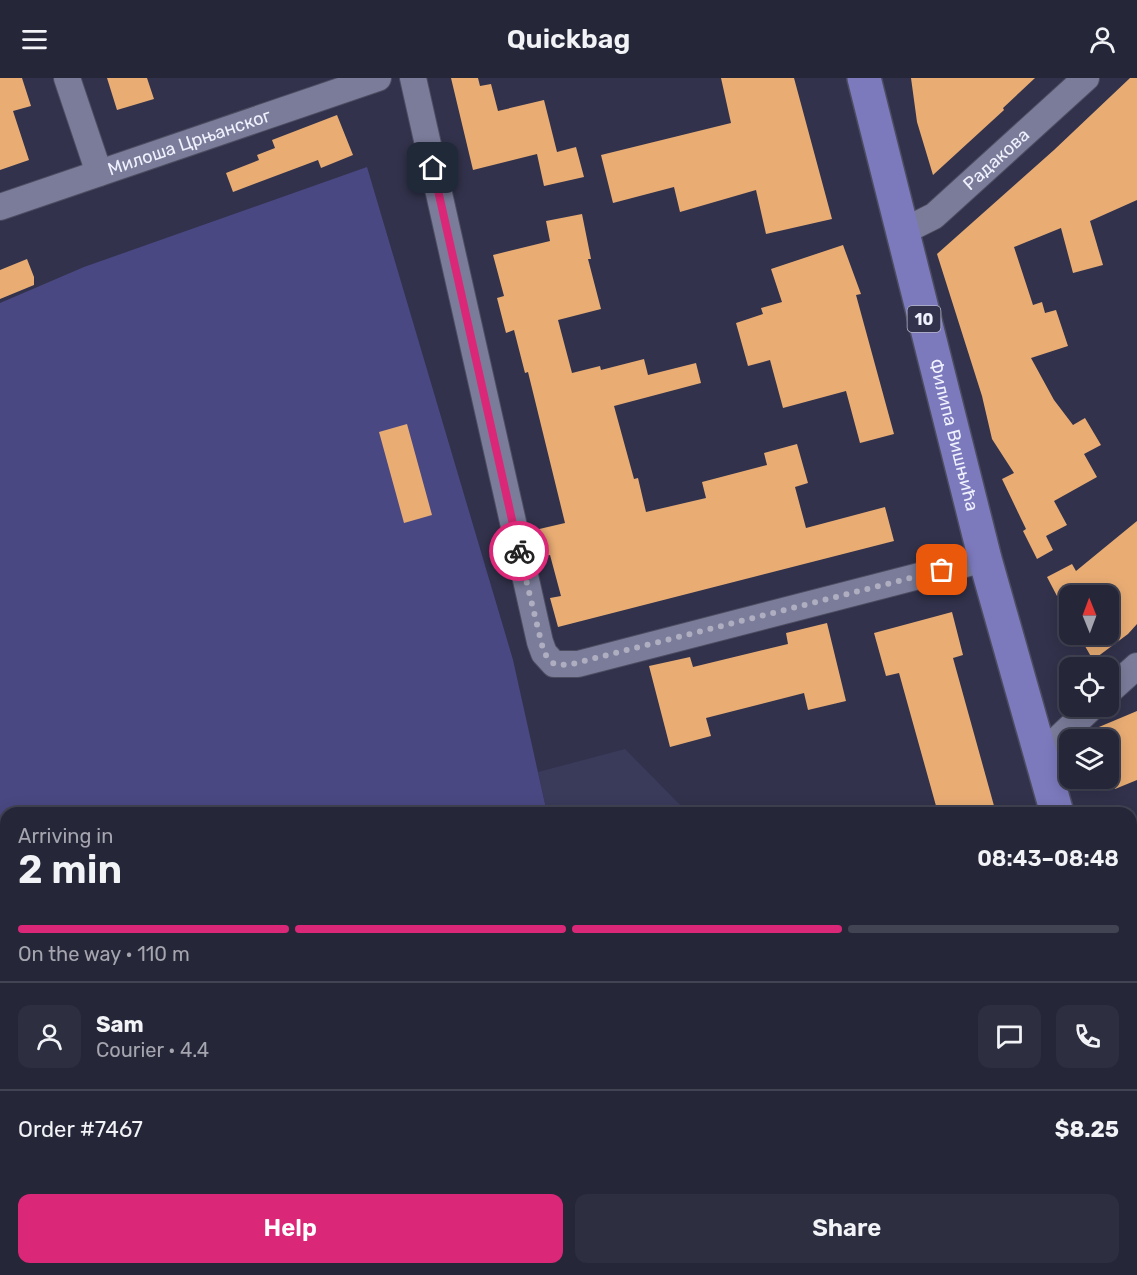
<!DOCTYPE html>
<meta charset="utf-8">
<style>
:root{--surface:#262639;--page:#2e2e41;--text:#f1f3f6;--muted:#a4a5ae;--line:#424353;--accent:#db2777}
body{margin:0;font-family:Rubik,sans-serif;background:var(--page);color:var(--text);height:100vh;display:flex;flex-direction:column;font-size:22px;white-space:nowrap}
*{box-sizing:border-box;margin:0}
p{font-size:20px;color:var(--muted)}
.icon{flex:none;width:33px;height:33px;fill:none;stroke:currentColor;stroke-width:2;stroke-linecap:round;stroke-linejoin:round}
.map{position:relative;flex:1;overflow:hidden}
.drawer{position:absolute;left:0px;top:729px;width:1137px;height:468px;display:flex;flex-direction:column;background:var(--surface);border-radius:18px 18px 0 0;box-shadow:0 3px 15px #0003,0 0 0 2px var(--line)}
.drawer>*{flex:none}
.needle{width:39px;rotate:359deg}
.buttons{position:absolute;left:1059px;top:507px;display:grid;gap:12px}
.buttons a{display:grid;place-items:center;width:60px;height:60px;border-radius:12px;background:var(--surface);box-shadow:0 3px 15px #0003,0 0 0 2px var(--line);font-size:30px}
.pin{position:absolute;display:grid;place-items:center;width:51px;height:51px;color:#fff;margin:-26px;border-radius:12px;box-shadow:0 3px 9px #0006}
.courier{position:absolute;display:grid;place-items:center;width:60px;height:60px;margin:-30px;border:4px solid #db2777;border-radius:50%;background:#fff;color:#222;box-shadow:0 2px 8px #0007}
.head em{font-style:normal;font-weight:600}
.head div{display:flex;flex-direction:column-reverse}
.head{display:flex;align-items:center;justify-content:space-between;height:102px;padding:0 18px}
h1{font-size:39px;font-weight:600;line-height:45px}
.bar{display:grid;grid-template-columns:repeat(4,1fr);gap:9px 6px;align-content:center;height:72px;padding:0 18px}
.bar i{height:8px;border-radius:4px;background:var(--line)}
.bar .active{background:var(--accent)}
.bar p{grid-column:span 4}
.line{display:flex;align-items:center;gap:15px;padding:0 18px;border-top:2px solid var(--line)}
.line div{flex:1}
.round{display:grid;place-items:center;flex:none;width:63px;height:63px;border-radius:12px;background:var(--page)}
.primary-button{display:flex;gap:12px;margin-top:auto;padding:12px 18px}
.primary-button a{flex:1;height:69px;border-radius:12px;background:var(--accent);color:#fff;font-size:24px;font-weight:600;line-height:69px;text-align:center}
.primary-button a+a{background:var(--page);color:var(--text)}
header{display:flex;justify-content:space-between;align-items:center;height:78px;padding:0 18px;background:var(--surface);font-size:27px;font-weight:600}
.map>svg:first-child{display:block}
.built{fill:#3a3a5b}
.green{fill:#4a4882}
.building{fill:#e9ad74}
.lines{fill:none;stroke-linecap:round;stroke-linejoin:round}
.minor-casing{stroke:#4d4d62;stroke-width:28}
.primary-casing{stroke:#4d4d62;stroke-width:36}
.minor{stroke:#7b7c9a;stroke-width:26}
.primary{stroke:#7c7abd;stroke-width:33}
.done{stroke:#aeaec0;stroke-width:6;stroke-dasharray:0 10.8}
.route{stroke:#db2777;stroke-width:8}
.labels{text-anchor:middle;stroke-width:6;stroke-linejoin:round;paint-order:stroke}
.shield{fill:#32324c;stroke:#b7b8c9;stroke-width:1.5}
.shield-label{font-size:16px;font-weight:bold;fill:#f0f1fe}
.street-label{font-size:18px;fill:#f0f1fe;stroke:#32324c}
</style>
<header><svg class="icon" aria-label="menu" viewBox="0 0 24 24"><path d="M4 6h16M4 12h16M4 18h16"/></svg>Quickbag<svg class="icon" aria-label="person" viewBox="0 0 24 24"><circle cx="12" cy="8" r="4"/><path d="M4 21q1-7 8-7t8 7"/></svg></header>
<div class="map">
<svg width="1137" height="1197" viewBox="0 0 1137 1197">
<rect width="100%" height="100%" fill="#32324c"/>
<path class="built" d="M 625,671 L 688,735 L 547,735 L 538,694 Z"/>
<path class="green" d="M 367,89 L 513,582 L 547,735 L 6,735 L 6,1191 L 648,1191 L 649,1197 L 0,1197 L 0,225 L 84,189 Z"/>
<path class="building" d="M 0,0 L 22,0 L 31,28 L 13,33 L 29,82 L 0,92 Z
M 107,0 L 147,0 L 154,21 L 117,32 Z
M 451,0 L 478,0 L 480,8 L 491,6 L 498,33 L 544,22 L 557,74 L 576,69 L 584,99 L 544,108 L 537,76 L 473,92 Z
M 721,0 L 794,0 L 832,141 L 766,156 L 756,112 L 680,134 L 674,109 L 613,125 L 601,77 L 731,45 Z
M 911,0 L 1035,0 L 1003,30 L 1004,32 L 933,97 L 917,44 Z
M 1130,0 L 1137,0 L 1137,122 L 1090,143 L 1103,187 L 1073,195 L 1061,150 L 1014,169 L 1033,227 L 1042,224 L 1045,235 L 1056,232 L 1068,268 L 1031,280 L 1054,322 L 1073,347 L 1085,340 L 1101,367 L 1084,376 L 1097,399 L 1054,423 L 1067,447 L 1046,458 L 1053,472 L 1037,481 L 1023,453 L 1026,451 L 1002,401 L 1014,395 L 992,361 L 982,318 L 937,176 L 1054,72 Z
M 337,37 L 353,77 L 321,90 L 318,82 L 233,114 L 226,95 L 259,82 L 257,77 L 275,70 L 272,62 Z
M 582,136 L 591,181 L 588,181 L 601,231 L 558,242 L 572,295 L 600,288 L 601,292 L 644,281 L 648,297 L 696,285 L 701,305 L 614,328 L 634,401 L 638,400 L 646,434 L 706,420 L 702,404 L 767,387 L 764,375 L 797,366 L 808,405 L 795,409 L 806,450 L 885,429 L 894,463 L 558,549 L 550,520 L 561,518 L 550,477 L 541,479 L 535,452 L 565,445 L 528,294 L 525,295 L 514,252 L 506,255 L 497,220 L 504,218 L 493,177 L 550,163 L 546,143 Z
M 843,167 L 861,216 L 856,217 L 894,356 L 860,365 L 846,313 L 783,330 L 770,282 L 748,288 L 736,245 L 763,236 L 761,230 L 782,224 L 771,191 Z
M 27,181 L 34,199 L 34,207 L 0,221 L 0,192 Z
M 407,346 L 432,437 L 404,445 L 379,354 Z
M 1137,443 L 1137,546 L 1128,556 L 1093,582 L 1078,556 L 1108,556 L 1108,518 L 1057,518 L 1047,499 L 1072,486 L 1076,493 Z
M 952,534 L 963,577 L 953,580 L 996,735 L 938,735 L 899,595 L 886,598 L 874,555 Z
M 827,545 L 846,623 L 808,632 L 804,615 L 706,640 L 711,658 L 670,669 L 649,588 L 690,579 L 693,589 L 788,566 L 786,555 Z
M 1137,633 L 1137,702 L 1115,711 L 1108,697 L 1108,662 L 1079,662 L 1087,654 Z"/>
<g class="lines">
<g class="minor-casing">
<g id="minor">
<path d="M 67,0 L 99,95"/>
<path d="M 413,0 L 540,564 L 544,575 L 554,586 L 578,586 L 985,481"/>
<path id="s1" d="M 0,129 L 378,0"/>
<path id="s2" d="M 902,154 L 934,138 L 1086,0"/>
<path d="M 1108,614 L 1137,588"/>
<path d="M 1042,676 L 1093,628"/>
</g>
</g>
<g class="primary-casing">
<g id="primary">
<path id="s3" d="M 864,0 L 985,481 L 1057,735"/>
<path d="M 1131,994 L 1137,1017"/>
</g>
</g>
<use href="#minor" class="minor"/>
<use href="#primary" class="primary"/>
</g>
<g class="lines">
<path class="done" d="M 519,473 L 544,575 L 554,586 L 568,587 L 942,492"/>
<path class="route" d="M 433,90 L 519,473"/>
</g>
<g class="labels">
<rect class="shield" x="907.5" y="228" width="33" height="26" rx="4.5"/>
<g class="shield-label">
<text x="924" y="247">10</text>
</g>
<g class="street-label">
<text dy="6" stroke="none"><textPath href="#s1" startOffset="200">Милоша Црњанског</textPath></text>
<text dy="6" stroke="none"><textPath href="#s2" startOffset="120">Радакова</textPath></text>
<text dy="6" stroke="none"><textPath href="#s3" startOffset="368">Филипа Вишњића</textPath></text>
</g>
</g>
</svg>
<div class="buttons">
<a><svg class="needle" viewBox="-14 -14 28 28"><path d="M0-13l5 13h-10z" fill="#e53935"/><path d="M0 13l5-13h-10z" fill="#a4a5ae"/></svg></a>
<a><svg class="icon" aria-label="locate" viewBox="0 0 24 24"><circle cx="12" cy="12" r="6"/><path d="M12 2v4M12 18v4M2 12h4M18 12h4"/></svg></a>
<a><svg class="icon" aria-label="layers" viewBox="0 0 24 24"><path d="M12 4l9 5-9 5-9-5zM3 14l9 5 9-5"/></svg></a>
</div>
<div class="pin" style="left:942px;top:492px;background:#ea580c"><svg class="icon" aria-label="bag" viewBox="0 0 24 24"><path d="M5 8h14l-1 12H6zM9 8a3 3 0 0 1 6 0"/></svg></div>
<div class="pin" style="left:433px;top:90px;background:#1f2937"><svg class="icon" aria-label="home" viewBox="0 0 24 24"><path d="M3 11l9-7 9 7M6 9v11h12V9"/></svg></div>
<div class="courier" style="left:519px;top:473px"><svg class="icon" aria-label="bike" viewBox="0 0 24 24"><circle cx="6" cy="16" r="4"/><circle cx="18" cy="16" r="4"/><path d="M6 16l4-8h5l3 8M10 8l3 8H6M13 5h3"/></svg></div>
<section class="drawer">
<div class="head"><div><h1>2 min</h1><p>Arriving in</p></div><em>08:43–08:48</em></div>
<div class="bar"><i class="active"></i><i class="active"></i><i class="active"></i><i></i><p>On the way · 110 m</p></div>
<div class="line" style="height:108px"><a class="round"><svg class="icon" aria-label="person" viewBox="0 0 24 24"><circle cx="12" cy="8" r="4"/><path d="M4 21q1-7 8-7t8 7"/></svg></a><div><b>Sam</b><p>Courier · 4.4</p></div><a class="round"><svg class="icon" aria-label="chat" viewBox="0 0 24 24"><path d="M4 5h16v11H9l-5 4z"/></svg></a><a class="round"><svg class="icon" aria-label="phone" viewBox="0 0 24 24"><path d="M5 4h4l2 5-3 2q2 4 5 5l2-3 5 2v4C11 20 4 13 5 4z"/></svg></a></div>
<div class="line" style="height:78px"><div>Order #7467</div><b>$8.25</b></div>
<div class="primary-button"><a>Help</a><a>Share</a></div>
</section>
</div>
